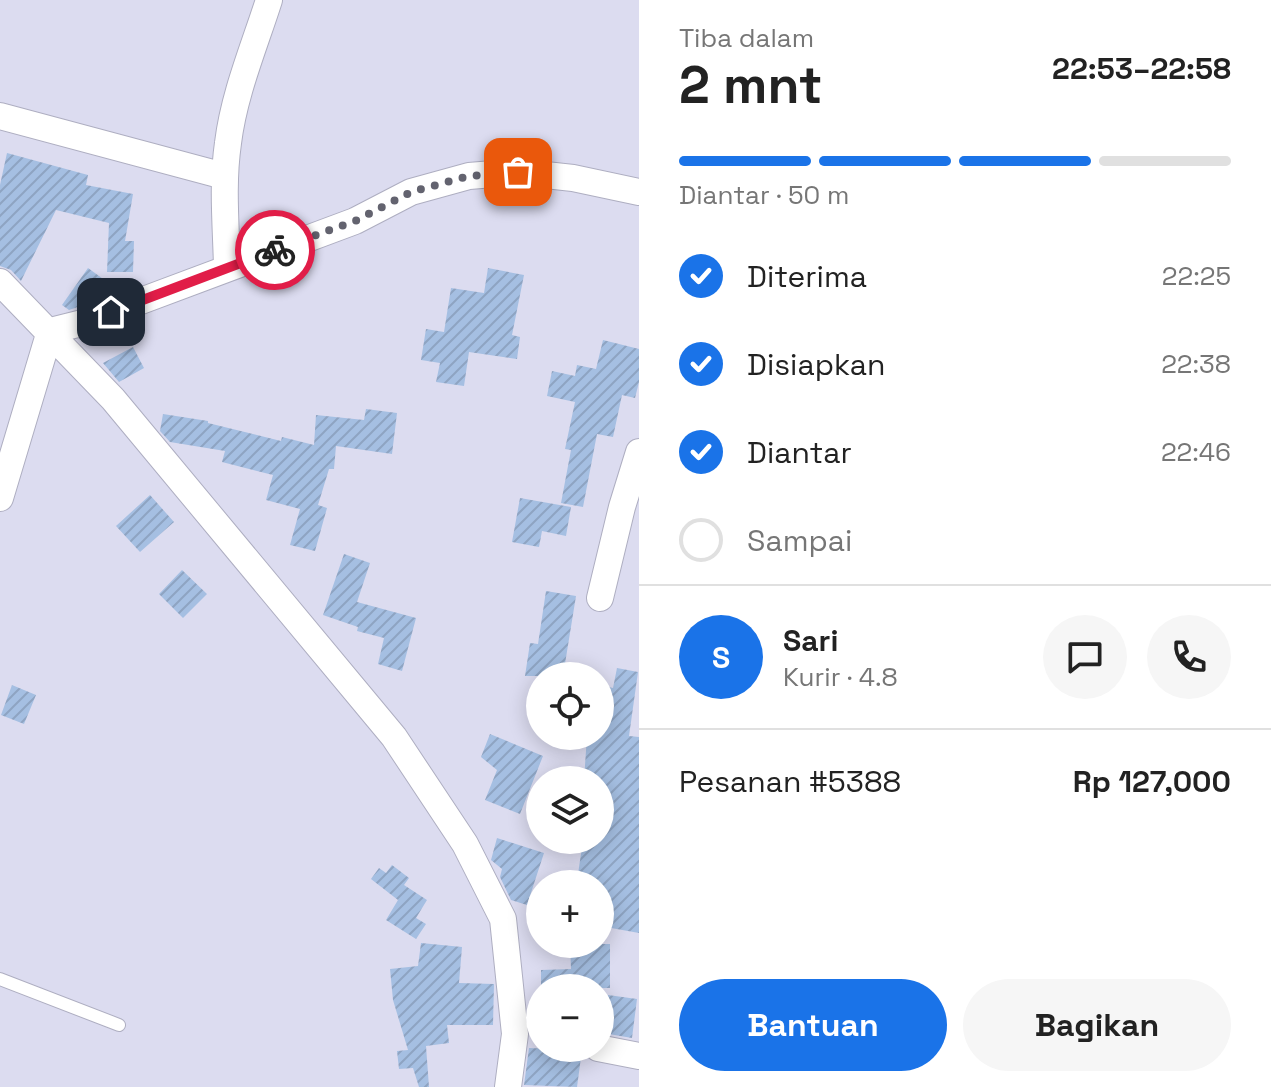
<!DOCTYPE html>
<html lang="id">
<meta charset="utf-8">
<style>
:root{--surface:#fff;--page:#f6f6f6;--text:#222;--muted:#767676;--line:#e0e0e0;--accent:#1a73e8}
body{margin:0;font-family:"Space Grotesk",sans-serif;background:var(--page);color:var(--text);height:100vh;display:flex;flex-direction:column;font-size:30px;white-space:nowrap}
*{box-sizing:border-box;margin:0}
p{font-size:26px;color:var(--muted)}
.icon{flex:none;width:44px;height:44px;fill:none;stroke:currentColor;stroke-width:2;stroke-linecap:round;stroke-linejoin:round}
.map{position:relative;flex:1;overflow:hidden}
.sheet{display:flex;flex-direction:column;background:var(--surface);width:632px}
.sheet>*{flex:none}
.tools{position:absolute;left:526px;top:662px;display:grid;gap:16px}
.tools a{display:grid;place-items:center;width:88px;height:88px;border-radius:50%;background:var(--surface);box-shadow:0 4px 20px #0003;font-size:40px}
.pin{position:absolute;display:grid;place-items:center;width:68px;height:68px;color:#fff;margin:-34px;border-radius:16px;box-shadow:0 4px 12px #0006}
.courier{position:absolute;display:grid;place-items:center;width:80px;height:80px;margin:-40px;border:6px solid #e11d48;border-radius:50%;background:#fff;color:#222;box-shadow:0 2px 10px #0007}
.headline em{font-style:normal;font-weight:800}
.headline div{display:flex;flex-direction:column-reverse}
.headline{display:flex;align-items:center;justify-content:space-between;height:136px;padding:0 40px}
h1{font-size:52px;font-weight:800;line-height:60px}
.bar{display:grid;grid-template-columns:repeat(4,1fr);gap:12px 8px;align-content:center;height:96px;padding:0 40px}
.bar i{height:10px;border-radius:6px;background:var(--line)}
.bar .selected{background:var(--accent)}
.bar p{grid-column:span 4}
.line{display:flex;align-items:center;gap:20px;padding:0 40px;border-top:2px solid var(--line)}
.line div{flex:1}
.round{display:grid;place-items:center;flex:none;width:84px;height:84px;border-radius:42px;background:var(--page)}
ol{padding:0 40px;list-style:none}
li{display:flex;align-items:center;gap:24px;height:88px}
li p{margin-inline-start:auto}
li .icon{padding:8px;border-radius:50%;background:var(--accent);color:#fff;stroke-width:4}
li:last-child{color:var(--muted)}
li i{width:44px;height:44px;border:4px solid var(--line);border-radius:50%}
.action{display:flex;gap:16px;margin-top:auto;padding:16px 40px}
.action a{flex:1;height:92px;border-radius:48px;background:var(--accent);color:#fff;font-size:32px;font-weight:800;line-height:92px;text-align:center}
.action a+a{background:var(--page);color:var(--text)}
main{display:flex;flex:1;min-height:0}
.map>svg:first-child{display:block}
.building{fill:url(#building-hatch)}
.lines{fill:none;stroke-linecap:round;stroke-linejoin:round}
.service-casing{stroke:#aeaec1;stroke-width:14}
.minor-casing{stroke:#aeaec1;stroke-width:28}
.service{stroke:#fff;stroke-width:12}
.minor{stroke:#fff;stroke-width:26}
.done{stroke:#63636f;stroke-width:8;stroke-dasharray:0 14.4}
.route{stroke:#e11d48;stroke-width:10}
</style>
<main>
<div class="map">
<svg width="639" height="1087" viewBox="0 0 639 1087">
<defs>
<pattern id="building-hatch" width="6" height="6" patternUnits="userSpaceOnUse" patternTransform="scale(2)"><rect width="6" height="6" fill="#a5bfe2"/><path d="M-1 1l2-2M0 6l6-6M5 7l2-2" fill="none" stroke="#8ea4c2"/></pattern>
</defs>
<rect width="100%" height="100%" fill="#dcdcf0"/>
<path class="building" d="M 7,153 L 88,175 L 86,185 L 133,194 L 125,241 L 134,241 L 133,272 L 107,272 L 109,223 L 56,210 L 21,281 L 11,270 L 0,266 L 0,185 Z
M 88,268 L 110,284 L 98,300 L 69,310 L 62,305 Z
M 488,268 L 524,275 L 512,335 L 520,337 L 517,359 L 469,352 L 464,386 L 436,382 L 440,363 L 421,360 L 426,329 L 444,332 L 451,288 L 484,293 Z
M 603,340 L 639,349 L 639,382 L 635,398 L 622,395 L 613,437 L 597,434 L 583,507 L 561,503 L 571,450 L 565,449 L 575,402 L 547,396 L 552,371 L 575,376 L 577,365 L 596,369 Z
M 133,347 L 144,368 L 119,382 L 103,363 Z
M 366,409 L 397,413 L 392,454 L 336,446 L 334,469 L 329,469 L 318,505 L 327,508 L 315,551 L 290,545 L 300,509 L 266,500 L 273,475 L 222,462 L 225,451 L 170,442 L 160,431 L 163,414 L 208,421 L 208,423 L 281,441 L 282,437 L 314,445 L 316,415 L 364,420 Z
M 150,495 L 174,522 L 140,552 L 116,526 Z
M 520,498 L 571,507 L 566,536 L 542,531 L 539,547 L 512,542 Z
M 344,554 L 370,563 L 357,602 L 416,618 L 402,671 L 378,664 L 384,638 L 357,631 L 358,627 L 323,615 Z
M 182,570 L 207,594 L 183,618 L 159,594 Z
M 546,591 L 576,596 L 563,676 L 525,676 L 530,643 L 538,644 Z
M 617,668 L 638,672 L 629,736 L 639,737 L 639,933 L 600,926 L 600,884 L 577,881 L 583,840 L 600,840 L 600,780 L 584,780 L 587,736 L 600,736 L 600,685 L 613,688 Z
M 12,685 L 36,695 L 24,724 L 1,715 Z
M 490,734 L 543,756 L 520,814 L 485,800 L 497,770 L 481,757 Z
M 497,838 L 544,853 L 527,905 L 511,900 L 500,877 L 502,869 L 491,860 Z
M 392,865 L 409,878 L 404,885 L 427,900 L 416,918 L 426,924 L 416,939 L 386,920 L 398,900 L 371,879 L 379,868 L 386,873 Z
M 421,943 L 462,947 L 459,983 L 494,984 L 493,1025 L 447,1025 L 449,1043 L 426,1046 L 429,1087 L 419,1087 L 413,1068 L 399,1069 L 397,1051 L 408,1050 L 393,1000 L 390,969 L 418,966 Z
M 570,944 L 610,944 L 610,988 L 541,988 L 541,970 L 571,969 Z
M 608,995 L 637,999 L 632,1038 L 603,1033 Z
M 529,1048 L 582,1050 L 577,1087 L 524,1085 Z"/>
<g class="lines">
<g class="service-casing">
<path id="service" d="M 0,979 L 119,1025"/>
</g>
<g class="minor-casing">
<path id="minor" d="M 0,116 L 224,176
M 227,267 C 226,226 222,184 228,143 C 234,94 254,47 269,0
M 0,282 L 113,399 L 394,737 L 465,844 L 503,919 L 515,1034 L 508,1087
M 0,498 L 50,331 L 82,323 L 355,221 L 411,192 L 469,176 L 518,172 L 573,178 L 639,192
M 600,598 L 622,507 L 639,452
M 598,1048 L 639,1056"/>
</g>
<use href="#service" class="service"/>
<use href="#minor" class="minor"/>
</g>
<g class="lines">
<path class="done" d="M 275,250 L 355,221 L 411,192 L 469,176 L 518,172"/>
<path class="route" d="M 111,312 L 275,250"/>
</g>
</svg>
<div class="tools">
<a><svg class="icon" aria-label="locate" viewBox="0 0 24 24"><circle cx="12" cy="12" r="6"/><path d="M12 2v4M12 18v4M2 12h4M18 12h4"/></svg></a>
<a><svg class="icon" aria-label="layers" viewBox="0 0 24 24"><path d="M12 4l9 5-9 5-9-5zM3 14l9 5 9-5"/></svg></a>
<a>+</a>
<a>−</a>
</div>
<div class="pin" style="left:518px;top:172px;background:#ea580c"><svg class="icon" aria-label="bag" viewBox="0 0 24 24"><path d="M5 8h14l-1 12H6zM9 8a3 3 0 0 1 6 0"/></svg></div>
<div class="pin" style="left:111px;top:312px;background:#1f2937"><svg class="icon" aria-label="home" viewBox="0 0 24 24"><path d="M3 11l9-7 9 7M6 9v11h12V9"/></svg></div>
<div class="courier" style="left:275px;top:250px"><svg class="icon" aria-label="bike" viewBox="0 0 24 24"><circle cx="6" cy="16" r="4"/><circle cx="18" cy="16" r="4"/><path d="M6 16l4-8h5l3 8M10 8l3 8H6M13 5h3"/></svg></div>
</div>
<section class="sheet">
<div class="headline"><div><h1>2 mnt</h1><p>Tiba dalam</p></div><em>22:53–22:58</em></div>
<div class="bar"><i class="selected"></i><i class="selected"></i><i class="selected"></i><i></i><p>Diantar · 50 m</p></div>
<ol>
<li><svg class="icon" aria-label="check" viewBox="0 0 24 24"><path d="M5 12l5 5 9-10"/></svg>Diterima<p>22:25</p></li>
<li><svg class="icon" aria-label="check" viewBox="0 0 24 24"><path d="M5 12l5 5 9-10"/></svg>Disiapkan<p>22:38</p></li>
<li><svg class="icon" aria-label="check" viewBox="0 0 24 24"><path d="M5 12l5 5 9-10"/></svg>Diantar<p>22:46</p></li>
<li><i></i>Sampai</li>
</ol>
<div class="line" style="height:144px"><b class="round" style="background:var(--accent);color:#fff">S</b><div><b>Sari</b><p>Kurir · 4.8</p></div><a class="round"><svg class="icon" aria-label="chat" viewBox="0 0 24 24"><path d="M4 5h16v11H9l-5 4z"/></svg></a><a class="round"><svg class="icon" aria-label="phone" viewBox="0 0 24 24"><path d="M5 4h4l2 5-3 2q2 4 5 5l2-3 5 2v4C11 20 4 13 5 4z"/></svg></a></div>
<div class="line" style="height:104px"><div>Pesanan #5388</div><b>Rp 127,000</b></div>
<div class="action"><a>Bantuan</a><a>Bagikan</a></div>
</section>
</main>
